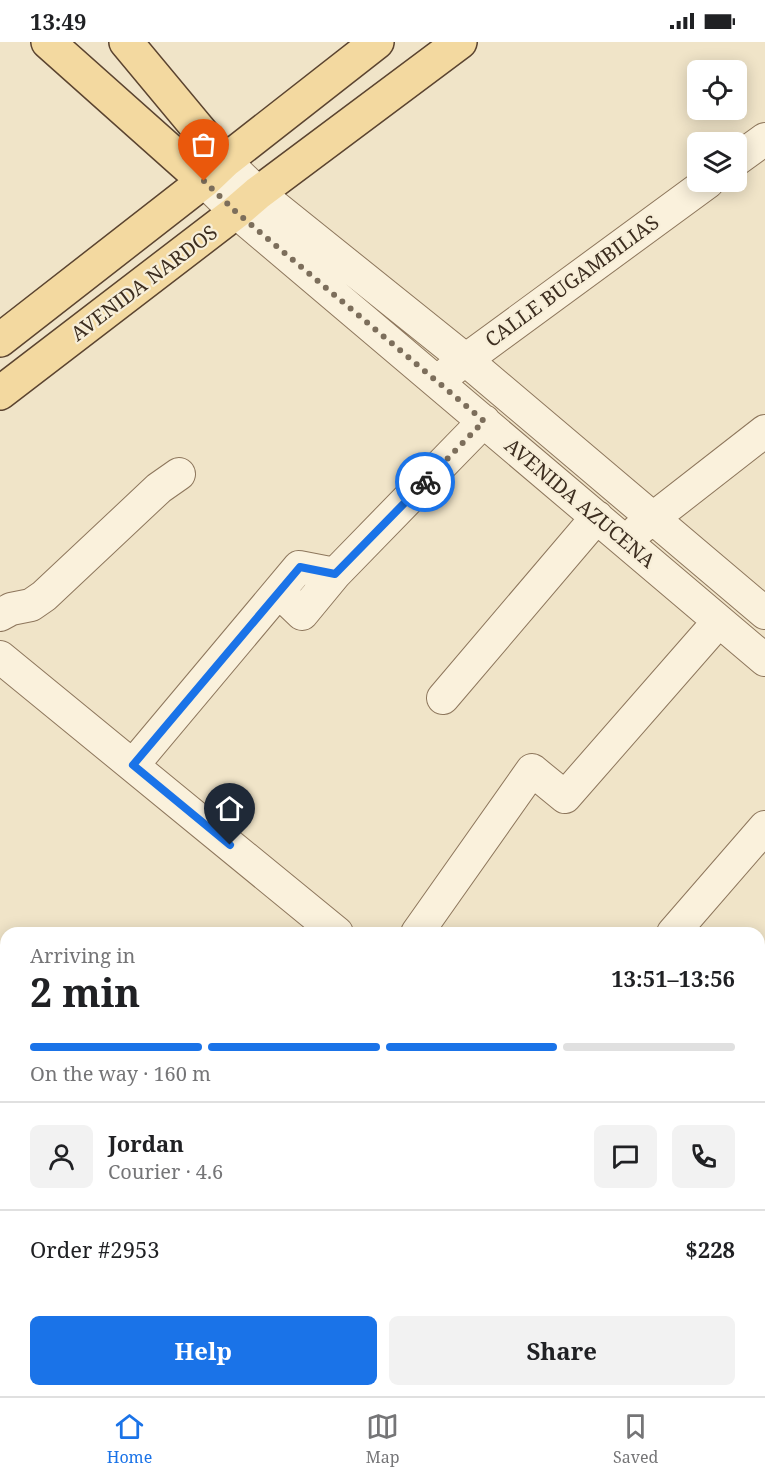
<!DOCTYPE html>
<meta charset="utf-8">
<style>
:root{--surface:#fff;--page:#f2f2f2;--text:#202124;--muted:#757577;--line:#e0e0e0;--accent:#1a73e8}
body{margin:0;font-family:"Noto Serif",serif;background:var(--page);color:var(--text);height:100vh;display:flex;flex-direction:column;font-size:22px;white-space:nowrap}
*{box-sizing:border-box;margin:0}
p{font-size:20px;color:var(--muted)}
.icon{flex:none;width:33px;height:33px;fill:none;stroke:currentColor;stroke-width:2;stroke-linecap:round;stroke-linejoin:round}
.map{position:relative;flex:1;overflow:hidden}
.details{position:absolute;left:0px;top:885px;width:765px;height:470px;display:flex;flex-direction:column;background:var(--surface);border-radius:18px 18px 0 0;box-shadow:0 3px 15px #0003}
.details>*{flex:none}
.controls{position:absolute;left:687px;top:18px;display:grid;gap:12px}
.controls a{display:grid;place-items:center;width:60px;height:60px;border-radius:9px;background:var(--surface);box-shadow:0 3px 15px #0003;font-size:30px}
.pin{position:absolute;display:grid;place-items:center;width:51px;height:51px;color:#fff;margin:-62px -26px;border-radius:50% 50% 50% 0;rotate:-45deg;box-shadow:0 0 6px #0007}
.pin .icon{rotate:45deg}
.courier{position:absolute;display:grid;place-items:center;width:60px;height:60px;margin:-30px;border:4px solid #1a73e8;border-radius:50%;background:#fff;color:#222;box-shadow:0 2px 8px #0007}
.summary em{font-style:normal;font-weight:700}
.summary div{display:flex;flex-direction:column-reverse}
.summary{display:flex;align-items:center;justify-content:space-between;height:102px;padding:0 30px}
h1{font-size:39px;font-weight:700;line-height:45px}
.bar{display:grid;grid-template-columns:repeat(4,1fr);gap:9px 6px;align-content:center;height:72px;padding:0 30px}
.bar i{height:8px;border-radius:4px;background:var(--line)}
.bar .selected{background:var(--accent)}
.bar p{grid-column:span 4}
.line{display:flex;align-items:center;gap:15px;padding:0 30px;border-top:2px solid var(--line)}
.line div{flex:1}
.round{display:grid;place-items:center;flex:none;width:63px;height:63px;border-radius:9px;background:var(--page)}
.cta{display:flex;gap:12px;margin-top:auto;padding:12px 30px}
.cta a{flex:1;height:69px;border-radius:9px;background:var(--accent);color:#fff;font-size:24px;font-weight:700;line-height:69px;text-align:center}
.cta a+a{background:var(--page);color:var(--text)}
.status{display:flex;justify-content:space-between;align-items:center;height:42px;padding:0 30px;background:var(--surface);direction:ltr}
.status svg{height:16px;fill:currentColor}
.tab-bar{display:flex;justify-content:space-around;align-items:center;height:84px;border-top:2px solid var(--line);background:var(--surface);font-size:16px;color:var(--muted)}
.tab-bar a{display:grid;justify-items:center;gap:3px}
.tab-bar .selected{color:var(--accent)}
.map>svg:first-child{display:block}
.building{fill:#cf9f7d;stroke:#8d5f41;stroke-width:1.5}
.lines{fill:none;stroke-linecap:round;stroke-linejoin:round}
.minor-casing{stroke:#8d765c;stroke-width:34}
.major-casing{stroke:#5b4430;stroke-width:36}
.minor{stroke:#faf1dc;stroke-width:32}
.major{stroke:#f3d9a0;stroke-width:33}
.done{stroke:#7c6e5b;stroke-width:6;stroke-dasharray:0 10.8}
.route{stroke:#1a73e8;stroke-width:8}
.labels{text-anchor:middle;stroke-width:4.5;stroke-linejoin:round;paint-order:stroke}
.street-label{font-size:20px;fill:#3d2e20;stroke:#f7eed8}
</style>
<div class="status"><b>13:49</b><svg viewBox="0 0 49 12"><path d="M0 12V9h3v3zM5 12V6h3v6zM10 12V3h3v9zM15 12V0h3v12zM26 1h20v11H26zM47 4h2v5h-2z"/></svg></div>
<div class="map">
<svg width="765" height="1354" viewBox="0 0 765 1354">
<rect width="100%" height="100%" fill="#f0e4c8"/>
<path class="building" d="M 765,1140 L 765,1205 L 759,1211 L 759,1147 Z
M 501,1348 L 539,1348 L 534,1354 L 495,1354 Z
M 577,1348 L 602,1348 L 606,1354 L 574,1354 Z"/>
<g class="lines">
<g class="minor-casing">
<path id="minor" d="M 736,118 L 765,97
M 225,119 L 258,151 L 466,318 L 765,571
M 204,139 L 236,170 L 765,618
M 449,330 L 708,140
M 638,488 L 765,389
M 279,550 L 302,572 L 335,532 L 484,379
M 0,573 L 11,567 L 31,563 L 44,554 L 159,446 L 179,432
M 0,615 L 337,891
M 443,656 L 597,475
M 133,723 L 299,525 L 335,532
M 417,891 L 532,728 L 565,755 L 719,579
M 673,891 L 765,785
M 0,961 L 6,967
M 759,1079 L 765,1084
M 0,1237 L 6,1231
M 759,1273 L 765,1266
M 434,1348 L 441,1354
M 390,1354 L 394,1348
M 464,1354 L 469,1348
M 690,1354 L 694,1348"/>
</g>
<g class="major-casing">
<path id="major" d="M 48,0 L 204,139
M 126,0 L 225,119
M 0,298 L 204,139 L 225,119 L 377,0
M 0,351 L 236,170 L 258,151 L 460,0"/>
</g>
<use href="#minor" class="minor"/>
<use href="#major" class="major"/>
</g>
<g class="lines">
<path class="done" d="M 204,139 L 236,170 L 484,379 L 425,440"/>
<path class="route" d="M 230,803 L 133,723 L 300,525 L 335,532 L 425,440"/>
</g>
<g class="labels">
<g class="street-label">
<text transform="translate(572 239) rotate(-36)" y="7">CALLE BUGAMBILIAS</text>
<text transform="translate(144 241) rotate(-37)" y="7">AVENIDA NARDOS</text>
<text transform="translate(580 461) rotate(40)" y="7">AVENIDA AZUCENA</text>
</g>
</g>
</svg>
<div class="controls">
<a><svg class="icon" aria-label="locate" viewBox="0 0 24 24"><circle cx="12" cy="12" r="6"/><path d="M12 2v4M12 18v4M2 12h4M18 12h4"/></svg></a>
<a><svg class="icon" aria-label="layers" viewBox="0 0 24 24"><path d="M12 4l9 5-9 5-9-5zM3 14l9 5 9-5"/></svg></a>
</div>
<div class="pin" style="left:204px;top:139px;background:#ea580c"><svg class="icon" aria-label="bag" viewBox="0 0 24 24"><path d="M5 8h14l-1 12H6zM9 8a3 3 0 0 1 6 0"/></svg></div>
<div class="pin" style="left:230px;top:803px;background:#1f2937"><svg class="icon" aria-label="home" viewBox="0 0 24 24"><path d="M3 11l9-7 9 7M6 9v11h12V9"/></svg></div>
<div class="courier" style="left:425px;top:440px"><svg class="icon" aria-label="bike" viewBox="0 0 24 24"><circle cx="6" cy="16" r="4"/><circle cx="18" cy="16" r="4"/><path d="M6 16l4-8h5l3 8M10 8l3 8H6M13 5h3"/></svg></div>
<section class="details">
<div class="summary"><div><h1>2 min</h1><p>Arriving in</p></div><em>13:51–13:56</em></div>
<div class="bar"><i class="selected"></i><i class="selected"></i><i class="selected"></i><i></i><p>On the way · 160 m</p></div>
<div class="line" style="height:108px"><a class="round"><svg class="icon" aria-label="person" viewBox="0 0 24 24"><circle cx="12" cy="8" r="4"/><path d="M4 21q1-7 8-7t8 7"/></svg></a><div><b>Jordan</b><p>Courier · 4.6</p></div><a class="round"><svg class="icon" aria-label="chat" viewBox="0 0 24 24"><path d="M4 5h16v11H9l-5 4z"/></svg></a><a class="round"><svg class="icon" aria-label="phone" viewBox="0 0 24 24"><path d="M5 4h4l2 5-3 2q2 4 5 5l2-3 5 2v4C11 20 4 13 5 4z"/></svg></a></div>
<div class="line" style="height:78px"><div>Order #2953</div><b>$228</b></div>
<div class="cta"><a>Help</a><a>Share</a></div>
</section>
</div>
<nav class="tab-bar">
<a class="selected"><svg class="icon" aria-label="home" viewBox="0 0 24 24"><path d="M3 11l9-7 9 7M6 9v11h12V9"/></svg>Home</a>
<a><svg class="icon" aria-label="map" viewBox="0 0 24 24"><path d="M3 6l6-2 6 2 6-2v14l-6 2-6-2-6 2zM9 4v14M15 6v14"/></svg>Map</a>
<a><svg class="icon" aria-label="saved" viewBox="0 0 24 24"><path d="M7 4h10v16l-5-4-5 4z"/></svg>Saved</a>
</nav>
